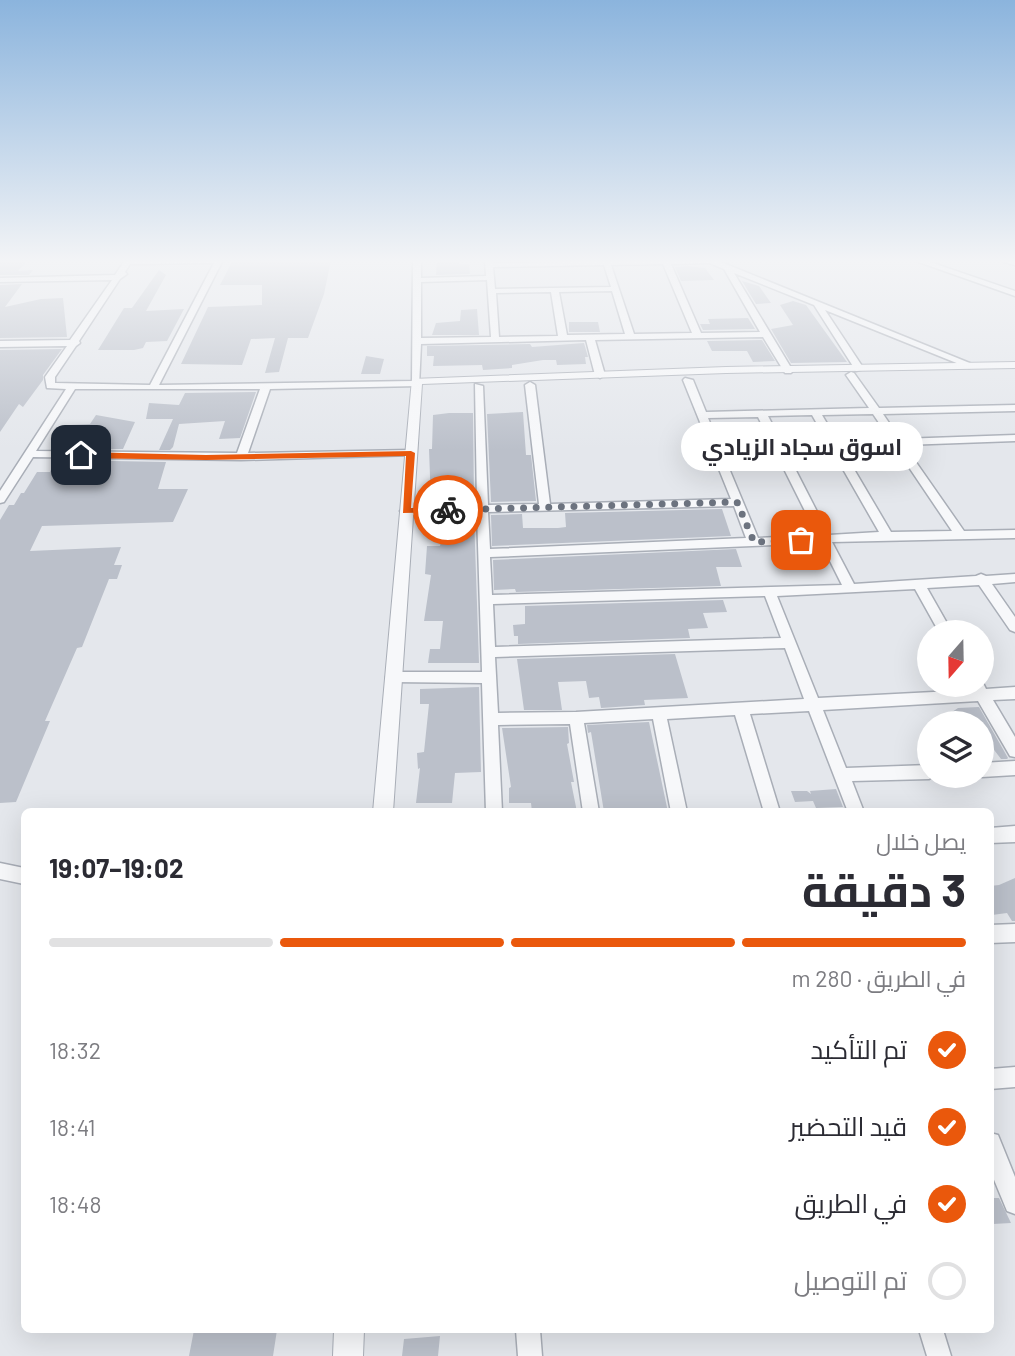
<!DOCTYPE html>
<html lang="ar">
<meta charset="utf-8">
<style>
:root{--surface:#fff;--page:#f7f7f7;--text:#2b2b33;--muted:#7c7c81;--line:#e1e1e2;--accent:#ea580c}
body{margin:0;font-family:Barlow,Cairo,sans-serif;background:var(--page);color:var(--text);direction:rtl;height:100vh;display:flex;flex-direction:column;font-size:26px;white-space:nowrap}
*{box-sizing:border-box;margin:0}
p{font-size:23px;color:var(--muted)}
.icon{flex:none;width:38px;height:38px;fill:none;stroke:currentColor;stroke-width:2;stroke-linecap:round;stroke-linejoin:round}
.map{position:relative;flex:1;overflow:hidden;direction:ltr}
.details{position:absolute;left:21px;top:808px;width:973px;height:525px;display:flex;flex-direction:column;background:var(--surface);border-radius:10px;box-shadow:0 7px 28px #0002;direction:rtl}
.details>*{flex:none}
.needle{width:46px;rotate:200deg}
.buttons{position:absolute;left:917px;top:620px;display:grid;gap:14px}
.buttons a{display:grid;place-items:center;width:77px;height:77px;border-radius:50%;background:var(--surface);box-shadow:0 7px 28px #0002;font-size:35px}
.pin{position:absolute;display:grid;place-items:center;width:60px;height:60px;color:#fff;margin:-30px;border-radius:14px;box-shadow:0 4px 10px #0006}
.courier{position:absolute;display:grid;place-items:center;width:70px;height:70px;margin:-35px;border:5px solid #ea580c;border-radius:50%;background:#fff;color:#222;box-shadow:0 2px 9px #0007}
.bubble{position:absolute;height:49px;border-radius:24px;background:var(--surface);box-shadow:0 7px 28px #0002;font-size:23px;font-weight:700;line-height:49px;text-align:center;direction:rtl}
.summary em{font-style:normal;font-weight:700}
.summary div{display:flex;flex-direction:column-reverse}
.summary{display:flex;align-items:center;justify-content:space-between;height:119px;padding:0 28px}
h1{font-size:46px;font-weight:700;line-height:52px}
.bar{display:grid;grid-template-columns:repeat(4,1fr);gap:10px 7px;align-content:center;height:84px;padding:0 28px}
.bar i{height:9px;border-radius:5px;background:var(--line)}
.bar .on{background:var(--accent)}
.bar p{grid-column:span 4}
ol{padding:0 28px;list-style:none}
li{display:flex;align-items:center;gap:21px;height:77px}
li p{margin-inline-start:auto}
li .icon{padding:7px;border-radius:50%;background:var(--accent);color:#fff;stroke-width:4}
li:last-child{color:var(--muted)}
li i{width:38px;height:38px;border:4px solid var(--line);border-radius:50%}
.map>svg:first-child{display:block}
.building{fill:#bbc0ca}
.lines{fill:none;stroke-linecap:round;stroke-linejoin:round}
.minor-casing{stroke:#a9aeb7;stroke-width:3}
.tertiary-casing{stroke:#a9aeb7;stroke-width:2}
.minor{fill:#f7f8fa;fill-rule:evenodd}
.tertiary{fill:#f7f8fa;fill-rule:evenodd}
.route{fill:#ea580c}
.done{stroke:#6c737f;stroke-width:7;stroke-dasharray:0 12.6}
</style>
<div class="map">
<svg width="1015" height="1356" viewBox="0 0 1015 1356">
<rect width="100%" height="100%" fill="#e4e7ec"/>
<path class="building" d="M 0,260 L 28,260 L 18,271 L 33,270 L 29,275 L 0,275 Z
M 233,260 L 331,260 L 324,294 L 308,338 L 288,338 L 279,372 L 265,373 L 275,338 L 251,339 L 242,365 L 181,364 L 208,307 L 262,305 L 262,285 L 220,285 Z
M 437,260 L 459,260 L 459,264 L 469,264 L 470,274 L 436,275 Z
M 688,266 L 705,268 L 714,280 L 681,281 L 675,267 Z
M 159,270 L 166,275 L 146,311 L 184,309 L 167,341 L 146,342 L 143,348 L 134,350 L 98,350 L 124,308 L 132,308 Z
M 742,281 L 759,286 L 771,303 L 756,304 Z
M 22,284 L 5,307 L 41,299 L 63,298 L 67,337 L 0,338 L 0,285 Z
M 793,301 L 806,305 L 847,362 L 791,363 L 771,329 L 793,325 L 780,305 Z
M 477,309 L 479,335 L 432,335 L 436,323 L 460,321 L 461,310 Z
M 748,318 L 755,329 L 703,330 L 700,324 L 710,324 L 708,319 Z
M 569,322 L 598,322 L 600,332 L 569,332 Z
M 762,340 L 775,361 L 753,362 L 747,351 L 712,351 L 707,341 Z
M 584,343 L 588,357 L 585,357 L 586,364 L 557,365 L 556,360 L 543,360 L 512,365 L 512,368 L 483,370 L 482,365 L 433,366 L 434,356 L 427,356 L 427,346 L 530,344 L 532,347 Z
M 62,349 L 43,375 L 43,380 L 23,407 L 19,404 L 0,432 L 0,350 Z
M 366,356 L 384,359 L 380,374 L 361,374 Z
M 256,392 L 240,438 L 219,439 L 225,421 L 179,424 L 173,447 L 170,450 L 159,450 L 173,419 L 146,419 L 149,403 L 179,405 L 185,393 Z
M 523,412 L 526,455 L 531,455 L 536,501 L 491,502 L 487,414 Z
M 449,413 L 473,413 L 474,502 L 431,504 L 429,449 L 432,449 L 433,415 Z
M 96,415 L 135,422 L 123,449 L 62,449 L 70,425 L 90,424 Z
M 59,460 L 166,462 L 158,489 L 188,489 L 173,522 L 42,526 L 30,551 L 121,547 L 114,565 L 122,565 L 117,579 L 109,579 L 82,647 L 77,648 L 45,721 L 50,721 L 16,802 L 0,803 L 0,520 L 9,505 L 14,505 L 21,493 L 24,493 L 37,472 L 50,472 L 52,467 L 57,466 Z
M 722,509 L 731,536 L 492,546 L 491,515 L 522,514 L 523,528 L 558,528 L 566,527 L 565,513 Z
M 474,516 L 479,663 L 428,663 L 430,649 L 440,649 L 443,621 L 424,621 L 431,575 L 425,574 L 427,546 L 440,546 L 445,523 L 422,524 L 423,517 Z
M 736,549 L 742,567 L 716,567 L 721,586 L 516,592 L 515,589 L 494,590 L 493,560 Z
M 723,600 L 727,612 L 703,613 L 708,628 L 688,629 L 690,638 L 518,644 L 518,636 L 514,636 L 513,625 L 525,624 L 525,606 Z
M 675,654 L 688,698 L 644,700 L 645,705 L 601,708 L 599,697 L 589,698 L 586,681 L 558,682 L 562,710 L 524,710 L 517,659 Z
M 479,687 L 481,772 L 455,773 L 452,803 L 416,803 L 420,768 L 418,769 L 417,753 L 424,752 L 429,704 L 420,704 L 420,689 Z
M 979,707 L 1008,758 L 1007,759 L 1001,759 L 982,734 L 982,723 L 960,723 L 943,718 L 958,708 Z
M 649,722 L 668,812 L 604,812 L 591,732 L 588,733 L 587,725 Z
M 568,727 L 569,743 L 567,744 L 574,782 L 571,782 L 577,812 L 532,812 L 531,803 L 509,803 L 509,788 L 511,787 L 502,728 Z
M 836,789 L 843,807 L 816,808 L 813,801 L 795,802 L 791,791 L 807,791 L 811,794 L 810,791 Z
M 1015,878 L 1015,921 L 1012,921 L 1007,913 L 992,915 L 990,886 L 999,885 Z
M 990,1198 L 999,1198 L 1011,1223 L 993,1224 Z
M 194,1330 L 277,1330 L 273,1356 L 189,1356 Z
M 440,1336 L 438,1356 L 402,1356 L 404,1339 Z"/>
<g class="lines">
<g class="minor-casing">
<path id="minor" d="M 125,260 L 223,260 L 159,385 L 412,381 L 413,260 L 421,260 L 421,278 L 486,276 L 485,260 L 493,260 L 493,263 L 716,260 L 977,366 L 969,368 L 825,310 L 864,369 L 856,371 L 814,305 L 734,273 L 793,371 L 791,373 L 785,373 L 763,337 L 595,340 L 605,375 L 600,378 L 595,375 L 586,340 L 421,344 L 419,386 L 270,389 L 248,453 L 411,450 L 415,451 L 415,455 L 241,460 L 33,457 L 4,502 L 0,503 L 0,491 L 66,389 L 47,388 L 45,377 L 67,346 L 0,347 L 0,341 L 70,340 L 112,280 L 0,282 L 0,278 L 115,275 ZM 214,263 L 150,385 L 55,383 L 55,377 L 76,346 L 80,343 L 79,341 L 120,279 L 127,274 L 125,272 L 130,264 ZM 710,263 L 724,269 L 760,332 L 701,333 L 671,264 ZM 663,264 L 692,333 L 634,334 L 611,265 ZM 604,265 L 611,287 L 495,289 L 493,267 ZM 487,280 L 491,337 L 421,338 L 421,282 ZM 612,291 L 625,334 L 567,335 L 559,292 ZM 551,292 L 558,336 L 499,337 L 496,293 ZM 75,389 L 260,389 L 237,453 L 36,451 Z
M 913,260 L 924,260 L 1015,291 L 1015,296 Z
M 1004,260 L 1015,260 L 1015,265 L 1004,262 Z
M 851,372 L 854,373 L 879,408 L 1015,405 L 1015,411 L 883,414 L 900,439 L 1015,435 L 1015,441 L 904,445 L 964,531 L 1015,530 L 1015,538 L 832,542 L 854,584 L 976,576 L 981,574 L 986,576 L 1015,574 L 1015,582 L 992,584 L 1015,617 L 1015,632 L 1010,630 L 979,585 L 927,588 L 952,632 L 939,632 L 915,589 L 777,596 L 818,698 L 972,690 L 969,684 L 982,684 L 982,681 L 986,689 L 1015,687 L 1015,699 L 993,700 L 1015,737 L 1015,757 L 1010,756 L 978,701 L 823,710 L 846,768 L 929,765 L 929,775 L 935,775 L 929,779 L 852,781 L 864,812 L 848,812 L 809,711 L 750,714 L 780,812 L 764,812 L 735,715 L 667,719 L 687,812 L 671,812 L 653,719 L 584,723 L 599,812 L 583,812 L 570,724 L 498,725 L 502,812 L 486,812 L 482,683 L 393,682 L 388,681 L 386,677 L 388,673 L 393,672 L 482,672 L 477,513 L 406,515 L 400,511 L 406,507 L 477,505 L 475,384 L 483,386 L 488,505 L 539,504 L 525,385 L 530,382 L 535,385 L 550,504 L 731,499 L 683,380 L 685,378 L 693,380 L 706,412 L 869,408 L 846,375 ZM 873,414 L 952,531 L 891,532 L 822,415 ZM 812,415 L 879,532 L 829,535 L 768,416 ZM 758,417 L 817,535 L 758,538 L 708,418 ZM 734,506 L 746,538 L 490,549 L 488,512 ZM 821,543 L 842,585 L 492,595 L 490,557 ZM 765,596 L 781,638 L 495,647 L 493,604 ZM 785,648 L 804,699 L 576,712 L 498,713 L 495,657 Z
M 1015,761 L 1015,775 L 982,777 L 978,775 L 982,775 L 982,763 Z
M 1015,826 L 1015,842 L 990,843 L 990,828 Z
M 0,863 L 24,868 L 24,884 L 0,879 Z
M 1015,924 L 1015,942 L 990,943 L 990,925 Z
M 1015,1067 L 1015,1087 L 990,1089 L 990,1069 Z
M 990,1133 L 998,1135 L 1015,1177 L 1015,1214 L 1007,1211 L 990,1170 Z
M 516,1330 L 540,1330 L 542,1356 L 518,1356 Z
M 919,1330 L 943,1330 L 951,1356 L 927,1356 Z"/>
</g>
<g class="tertiary-casing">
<path id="tertiary" d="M 1015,362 L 1015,368 L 726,373 L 422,384 L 393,812 L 373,812 L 412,379 L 726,367 Z
M 334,1330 L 364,1330 L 363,1356 L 333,1356 Z"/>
</g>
<use href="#minor" class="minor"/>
<use href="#tertiary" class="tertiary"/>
</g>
<linearGradient id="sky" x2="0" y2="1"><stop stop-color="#8bb4dd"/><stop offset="0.58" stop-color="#f3f4f6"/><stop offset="1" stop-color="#f3f4f6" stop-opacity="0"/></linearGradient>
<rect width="1015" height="450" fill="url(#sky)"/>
<path class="route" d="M 411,451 L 415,453 L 411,508 L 448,507 L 451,508 L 451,512 L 403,513 L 406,456 L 206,460 L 81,458 L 76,455 L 81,452 L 206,455 Z"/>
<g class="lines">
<path class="done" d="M 448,510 L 737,502 L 754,542 L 801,540"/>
</g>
</svg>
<div class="buttons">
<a><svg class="needle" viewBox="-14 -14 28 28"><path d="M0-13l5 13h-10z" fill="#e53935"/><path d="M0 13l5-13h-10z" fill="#7c7c81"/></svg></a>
<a><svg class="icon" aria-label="layers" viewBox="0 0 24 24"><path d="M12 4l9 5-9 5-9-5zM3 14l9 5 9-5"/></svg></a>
</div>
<div class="pin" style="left:801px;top:540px;background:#ea580c"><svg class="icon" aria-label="bag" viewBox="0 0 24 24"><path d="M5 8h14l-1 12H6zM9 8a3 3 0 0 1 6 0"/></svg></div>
<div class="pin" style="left:81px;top:455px;background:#1f2937"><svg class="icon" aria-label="home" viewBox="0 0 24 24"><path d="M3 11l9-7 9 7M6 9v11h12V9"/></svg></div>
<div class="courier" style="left:448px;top:510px"><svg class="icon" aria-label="bike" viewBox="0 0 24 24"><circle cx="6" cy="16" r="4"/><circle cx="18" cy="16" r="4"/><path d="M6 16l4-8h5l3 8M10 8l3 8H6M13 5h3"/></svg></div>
<div class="bubble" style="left:681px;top:422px;width:242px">اسوق سجاد الزيادي</div>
<section class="details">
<div class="summary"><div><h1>3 دقيقة</h1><p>يصل خلال</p></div><em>19:02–19:07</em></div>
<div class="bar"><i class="on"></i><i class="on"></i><i class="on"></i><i></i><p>في الطريق · 280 m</p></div>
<ol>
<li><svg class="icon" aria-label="check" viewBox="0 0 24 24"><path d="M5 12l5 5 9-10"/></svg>تم التأكيد<p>18:32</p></li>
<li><svg class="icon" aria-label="check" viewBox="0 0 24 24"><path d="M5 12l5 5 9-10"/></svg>قيد التحضير<p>18:41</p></li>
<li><svg class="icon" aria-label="check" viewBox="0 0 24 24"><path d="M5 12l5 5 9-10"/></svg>في الطريق<p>18:48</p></li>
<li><i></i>تم التوصيل</li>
</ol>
</section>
</div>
